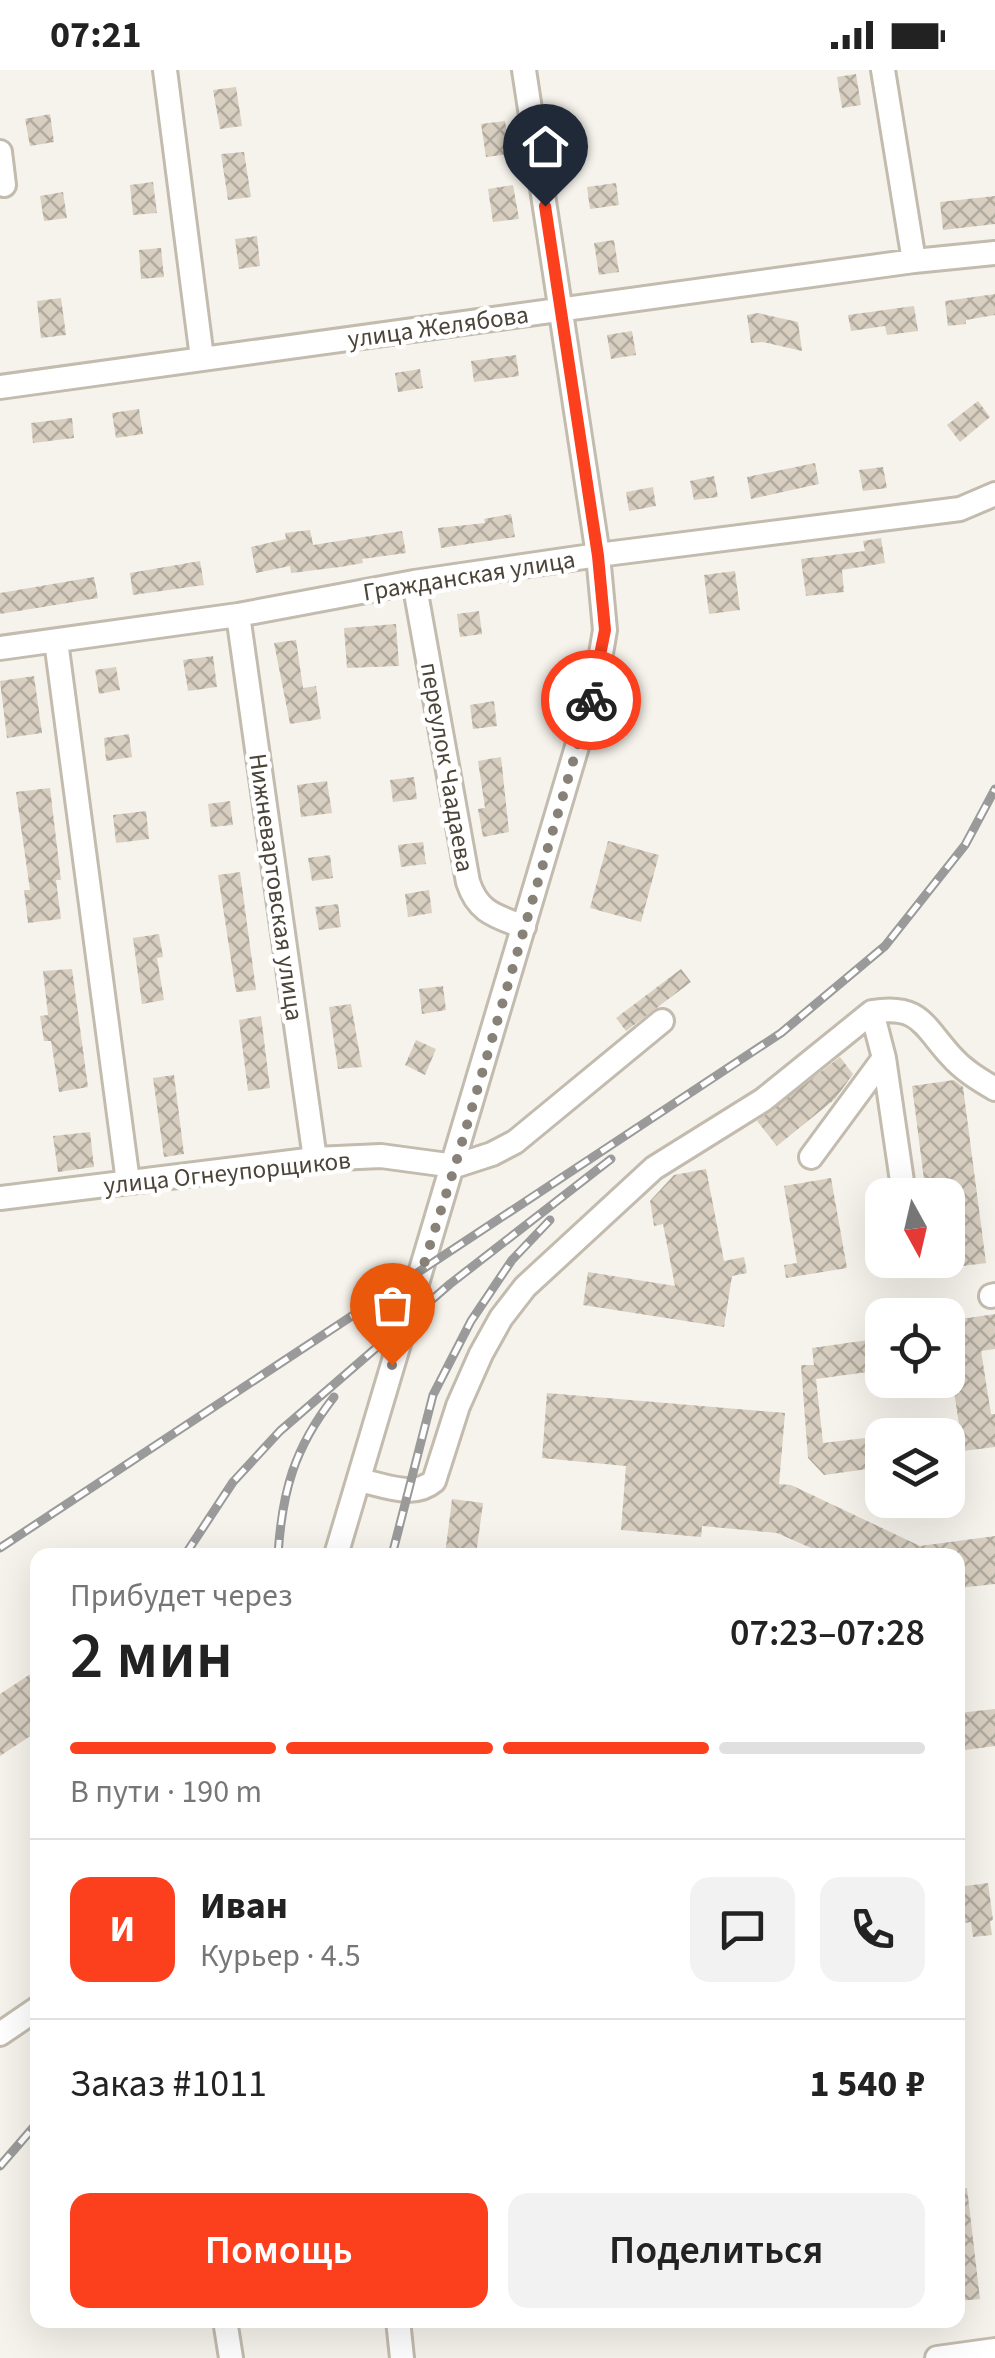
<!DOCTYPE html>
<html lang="ru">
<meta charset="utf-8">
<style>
:root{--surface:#fff;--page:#f2f2f2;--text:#222;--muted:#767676;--line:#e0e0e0;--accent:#fc3f1d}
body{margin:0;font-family:"Source Sans 3",sans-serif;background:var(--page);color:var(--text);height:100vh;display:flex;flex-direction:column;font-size:38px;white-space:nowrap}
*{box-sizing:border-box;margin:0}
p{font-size:32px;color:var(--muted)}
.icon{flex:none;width:55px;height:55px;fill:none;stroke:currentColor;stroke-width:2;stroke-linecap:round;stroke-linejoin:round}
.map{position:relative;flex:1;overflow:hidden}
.sheet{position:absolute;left:30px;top:1478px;width:935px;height:780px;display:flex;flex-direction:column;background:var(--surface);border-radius:20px;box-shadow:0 10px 40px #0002}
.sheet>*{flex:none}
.needle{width:65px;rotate:172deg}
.tools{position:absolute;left:865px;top:1108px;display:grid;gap:20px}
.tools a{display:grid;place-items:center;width:100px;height:100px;border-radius:20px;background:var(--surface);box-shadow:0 10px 40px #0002;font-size:50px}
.pin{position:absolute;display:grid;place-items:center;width:85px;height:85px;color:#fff;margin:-102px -42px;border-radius:50% 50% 50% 0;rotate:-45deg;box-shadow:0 0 10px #0007}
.pin .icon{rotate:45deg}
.courier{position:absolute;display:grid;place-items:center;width:100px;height:100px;margin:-50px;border:8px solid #fc3f1d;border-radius:50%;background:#fff;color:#222;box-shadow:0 2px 12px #0007}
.overview em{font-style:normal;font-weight:600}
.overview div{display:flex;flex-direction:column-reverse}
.overview{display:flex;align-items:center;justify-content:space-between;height:170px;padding:0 40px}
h1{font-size:65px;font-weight:600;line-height:75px}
.bar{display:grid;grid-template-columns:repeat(4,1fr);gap:15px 10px;align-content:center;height:120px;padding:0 40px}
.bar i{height:12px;border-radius:8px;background:var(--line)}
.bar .current{background:var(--accent)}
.bar p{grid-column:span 4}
.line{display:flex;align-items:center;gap:25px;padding:0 40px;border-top:2px solid var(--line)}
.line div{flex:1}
.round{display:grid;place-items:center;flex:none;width:105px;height:105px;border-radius:20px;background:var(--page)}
.button{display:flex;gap:20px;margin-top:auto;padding:20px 40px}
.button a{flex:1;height:115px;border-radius:20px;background:var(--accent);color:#fff;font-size:40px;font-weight:600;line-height:115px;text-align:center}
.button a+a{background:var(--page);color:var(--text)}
.status{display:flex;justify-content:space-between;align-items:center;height:70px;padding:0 50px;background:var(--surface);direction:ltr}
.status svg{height:28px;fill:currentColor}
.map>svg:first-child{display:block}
.building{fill:url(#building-cross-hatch)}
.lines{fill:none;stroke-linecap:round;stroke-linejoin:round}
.minor-casing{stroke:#c2bbae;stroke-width:28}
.minor{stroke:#fff;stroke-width:22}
.rail-casing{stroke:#9a9a9a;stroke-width:9}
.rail{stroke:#fff;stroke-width:5;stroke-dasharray:15;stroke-linecap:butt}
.done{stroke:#878178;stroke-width:10;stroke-dasharray:0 18}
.route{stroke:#fc3f1d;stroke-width:12}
.labels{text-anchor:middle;stroke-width:9;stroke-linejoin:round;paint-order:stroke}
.street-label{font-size:25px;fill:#4b4439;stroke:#fff}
</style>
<div class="status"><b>07:21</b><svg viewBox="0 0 49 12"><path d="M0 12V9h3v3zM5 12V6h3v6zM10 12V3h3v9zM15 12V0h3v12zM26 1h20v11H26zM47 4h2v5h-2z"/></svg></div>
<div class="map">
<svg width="995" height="2288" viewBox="0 0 995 2288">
<defs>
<pattern id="building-cross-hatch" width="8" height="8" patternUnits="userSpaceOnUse" patternTransform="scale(2.5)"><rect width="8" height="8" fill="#d8cfc1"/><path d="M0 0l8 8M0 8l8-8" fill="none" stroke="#b1aa9e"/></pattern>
</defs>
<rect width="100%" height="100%" fill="#f6f3ec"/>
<path class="building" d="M 856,4 L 861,35 L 842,38 L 837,7 Z
M 236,17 L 242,56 L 220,59 L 213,20 Z
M 50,44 L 54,72 L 30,76 L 25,49 Z
M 505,51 L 510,84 L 486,87 L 481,54 Z
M 244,82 L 251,127 L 228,130 L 221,84 Z
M 153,112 L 157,143 L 133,145 L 130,115 Z
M 616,113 L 619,135 L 590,139 L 587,117 Z
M 513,115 L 519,149 L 493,152 L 488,119 Z
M 63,122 L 67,148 L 44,151 L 40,126 Z
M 995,126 L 995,154 L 943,160 L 940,132 Z
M 257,166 L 260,196 L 239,199 L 235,169 Z
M 614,170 L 619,202 L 599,205 L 594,173 Z
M 161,178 L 164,207 L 141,209 L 139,180 Z
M 995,224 L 995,245 L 966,250 L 966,254 L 948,256 L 945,231 Z
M 61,228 L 66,265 L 41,268 L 37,231 Z
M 914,236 L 918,261 L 887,265 L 885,256 L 851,261 L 848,245 Z
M 758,243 L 798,252 L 802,281 L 763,272 L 751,273 L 747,245 Z
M 632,261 L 636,285 L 611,289 L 607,265 Z
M 516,285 L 519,306 L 474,312 L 471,291 Z
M 420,299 L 423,318 L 398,322 L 395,303 Z
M 978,331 L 990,347 L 960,372 L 947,355 Z
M 139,339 L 143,364 L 116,368 L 112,343 Z
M 72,348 L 74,368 L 33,373 L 31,353 Z
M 815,393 L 819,414 L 751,429 L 747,407 Z
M 883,397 L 887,418 L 863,421 L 859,400 Z
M 714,406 L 718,427 L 694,430 L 690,411 Z
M 653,417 L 656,436 L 629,441 L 626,422 Z
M 511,444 L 515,467 L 441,478 L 438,458 L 485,453 L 484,449 Z
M 310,460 L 313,475 L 402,461 L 406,483 L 362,489 L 363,493 L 340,497 L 291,503 L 290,496 L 256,503 L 251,477 L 286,469 L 285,463 Z
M 881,468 L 885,493 L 842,500 L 844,522 L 806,526 L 801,489 L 865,481 L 863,471 Z
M 200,491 L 204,515 L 133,525 L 130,503 Z
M 735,501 L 740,540 L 709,544 L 704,505 Z
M 94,507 L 98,528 L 0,544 L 0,523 Z
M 479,541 L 482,564 L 460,567 L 457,544 Z
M 396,554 L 399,596 L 347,598 L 344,558 Z
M 296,570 L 303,618 L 316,616 L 321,649 L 290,654 L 274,573 Z
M 213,586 L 217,617 L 188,621 L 183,590 Z
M 116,597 L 120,620 L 99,624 L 95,600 Z
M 34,606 L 42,663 L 7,668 L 0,611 Z
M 494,631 L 497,656 L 473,659 L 470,635 Z
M 129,664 L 132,687 L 106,691 L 104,668 Z
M 501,687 L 509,762 L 483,767 L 478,739 L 485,738 L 478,691 Z
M 414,707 L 417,729 L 393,732 L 390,710 Z
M 327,711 L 332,743 L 301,747 L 297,715 Z
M 50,718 L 61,810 L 56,810 L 61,849 L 28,853 L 24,820 L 30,820 L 16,722 Z
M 230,731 L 233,755 L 211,757 L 208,734 Z
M 146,741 L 149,769 L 116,773 L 113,745 Z
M 608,771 L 659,785 L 641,852 L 590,838 Z
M 423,772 L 426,794 L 401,797 L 398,775 Z
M 330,785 L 333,808 L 312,811 L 308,788 Z
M 240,802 L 256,920 L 236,922 L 218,805 Z
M 429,820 L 432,843 L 408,847 L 405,824 Z
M 338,834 L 341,857 L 319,860 L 315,837 Z
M 159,864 L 163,887 L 157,888 L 164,930 L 142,934 L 133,868 Z
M 72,899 L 88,1017 L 59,1022 L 51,971 L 44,971 L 40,946 L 48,945 L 43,901 Z
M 681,899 L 691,912 L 626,961 L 616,948 Z
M 443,916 L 446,940 L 422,944 L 419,919 Z
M 351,934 L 362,997 L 338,999 L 329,937 Z
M 261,946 L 270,1018 L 248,1021 L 239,950 Z
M 416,970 L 436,979 L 425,1005 L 405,995 Z
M 840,987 L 853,1004 L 835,1029 L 777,1076 L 757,1051 Z
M 174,1005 L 184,1084 L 164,1087 L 153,1008 Z
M 954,1010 L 963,1017 L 986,1193 L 948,1198 L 948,1125 L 926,1125 L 912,1016 Z
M 90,1062 L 94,1097 L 58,1102 L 53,1066 Z
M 706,1099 L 724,1191 L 744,1187 L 747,1203 L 732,1206 L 724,1257 L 583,1235 L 588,1202 L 675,1216 L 663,1154 L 654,1156 L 650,1131 L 674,1105 Z
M 831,1108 L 847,1198 L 786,1208 L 784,1195 L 797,1193 L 784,1116 Z
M 995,1244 L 995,1279 L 981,1281 L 991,1344 L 995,1344 L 995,1377 L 963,1381 L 948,1281 L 948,1251 Z
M 882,1268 L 882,1300 L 816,1309 L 823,1373 L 882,1366 L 882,1397 L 824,1405 L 808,1388 L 801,1295 L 814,1295 L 812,1278 Z
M 547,1323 L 785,1343 L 779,1414 L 791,1415 L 920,1476 L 995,1466 L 995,1514 L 958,1518 L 958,1485 L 827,1485 L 777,1463 L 702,1456 L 701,1467 L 621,1460 L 626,1396 L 542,1388 Z
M 452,1429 L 483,1433 L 476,1485 L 445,1485 Z
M 38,1599 L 38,1661 L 0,1686 L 0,1624 Z
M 995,1639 L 995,1676 L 958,1681 L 958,1643 Z
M 988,1813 L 993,1850 L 990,1851 L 992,1865 L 973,1867 L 971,1852 L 958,1854 L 958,1817 Z
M 958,2118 L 967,2118 L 980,2229 L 958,2231 Z"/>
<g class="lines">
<g class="minor-casing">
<path id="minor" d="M 165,0 L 202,288
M 883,0 L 914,191
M 0,82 L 4,115
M 0,317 L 914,191 L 995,183
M 414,512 L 468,812 C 478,843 496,846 524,857
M 238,545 L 315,1089
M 56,571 L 128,1112
M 0,578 L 238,545 L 414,512 L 598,485 L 960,439 L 995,424
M 872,942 C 919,934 923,955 950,985 C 963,1000 978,1009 995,1019
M 811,1087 L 884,988
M 0,1128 L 315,1089 L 381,1086 L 455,1096 L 492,1084 L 515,1072 L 662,951
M 991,1226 L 995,1225
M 359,1410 C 384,1415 413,1429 434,1411 L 458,1336 L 481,1284 L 501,1248 L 525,1217 L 654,1098 L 763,1030 L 872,942 L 884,988 L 904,1125
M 336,1485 L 596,613 L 605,560 L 598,485 L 524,0
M 0,1964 L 38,1938
M 225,2250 L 231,2288
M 398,2250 L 402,2288
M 937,2288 L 995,2280"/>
</g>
<use href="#minor" class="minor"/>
<g class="rail-casing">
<path id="rail" d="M 0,1478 L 781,963 L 885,876 L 965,775 L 995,719
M 185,1485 L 233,1412 L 280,1361 L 450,1214 L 611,1089
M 278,1485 C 282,1422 294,1378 334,1327
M 392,1485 L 433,1325 L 471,1251 L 512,1190 L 550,1150
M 0,2096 L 38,2052"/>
</g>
<use href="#rail" class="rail"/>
</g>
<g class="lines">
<path class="done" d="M 392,1295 L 455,1096 L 591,630"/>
<path class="route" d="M 545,136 L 598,486 L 605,560 L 591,630"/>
</g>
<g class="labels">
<g class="street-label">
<text transform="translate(438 256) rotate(-8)" y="9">улица Желябова</text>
<text transform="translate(469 505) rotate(-9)" y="9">Гражданская улица</text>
<text transform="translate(448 697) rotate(80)" y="9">переулок Чаадаева</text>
<text transform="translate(277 817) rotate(82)" y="9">Нижневартовская улица</text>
<text transform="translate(227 1102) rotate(-6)" y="9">улица Огнеупорщиков</text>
</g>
</g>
</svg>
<div class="tools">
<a><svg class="needle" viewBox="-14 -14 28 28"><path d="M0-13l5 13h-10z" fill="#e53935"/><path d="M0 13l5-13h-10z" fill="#767676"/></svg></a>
<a><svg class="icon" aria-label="locate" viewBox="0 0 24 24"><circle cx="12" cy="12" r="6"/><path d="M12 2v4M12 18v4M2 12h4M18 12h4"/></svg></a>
<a><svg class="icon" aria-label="layers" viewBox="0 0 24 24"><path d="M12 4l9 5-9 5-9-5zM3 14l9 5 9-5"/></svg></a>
</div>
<div class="pin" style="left:392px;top:1295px;background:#ea580c"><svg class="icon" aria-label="bag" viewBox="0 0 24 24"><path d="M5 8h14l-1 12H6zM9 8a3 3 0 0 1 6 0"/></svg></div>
<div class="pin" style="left:545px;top:136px;background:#1f2937"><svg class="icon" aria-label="home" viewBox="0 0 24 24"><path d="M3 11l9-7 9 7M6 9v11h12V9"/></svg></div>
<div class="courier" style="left:591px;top:630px"><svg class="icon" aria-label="bike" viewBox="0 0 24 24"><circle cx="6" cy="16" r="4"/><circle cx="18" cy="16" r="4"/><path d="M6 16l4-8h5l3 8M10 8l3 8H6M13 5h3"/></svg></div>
<section class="sheet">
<div class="overview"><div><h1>2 мин</h1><p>Прибудет через</p></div><em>07:23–07:28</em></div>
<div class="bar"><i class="current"></i><i class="current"></i><i class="current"></i><i></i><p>В пути · 190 m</p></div>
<div class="line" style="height:180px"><b class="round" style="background:var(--accent);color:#fff">И</b><div><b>Иван</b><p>Курьер · 4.5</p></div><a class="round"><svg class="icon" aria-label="chat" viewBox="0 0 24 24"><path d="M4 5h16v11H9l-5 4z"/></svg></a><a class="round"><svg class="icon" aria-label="phone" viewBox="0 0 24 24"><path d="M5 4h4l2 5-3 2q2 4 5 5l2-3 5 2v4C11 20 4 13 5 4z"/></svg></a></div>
<div class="line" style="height:130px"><div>Заказ #1011</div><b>1 540 ₽</b></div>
<div class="button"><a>Помощь</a><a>Поделиться</a></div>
</section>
</div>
